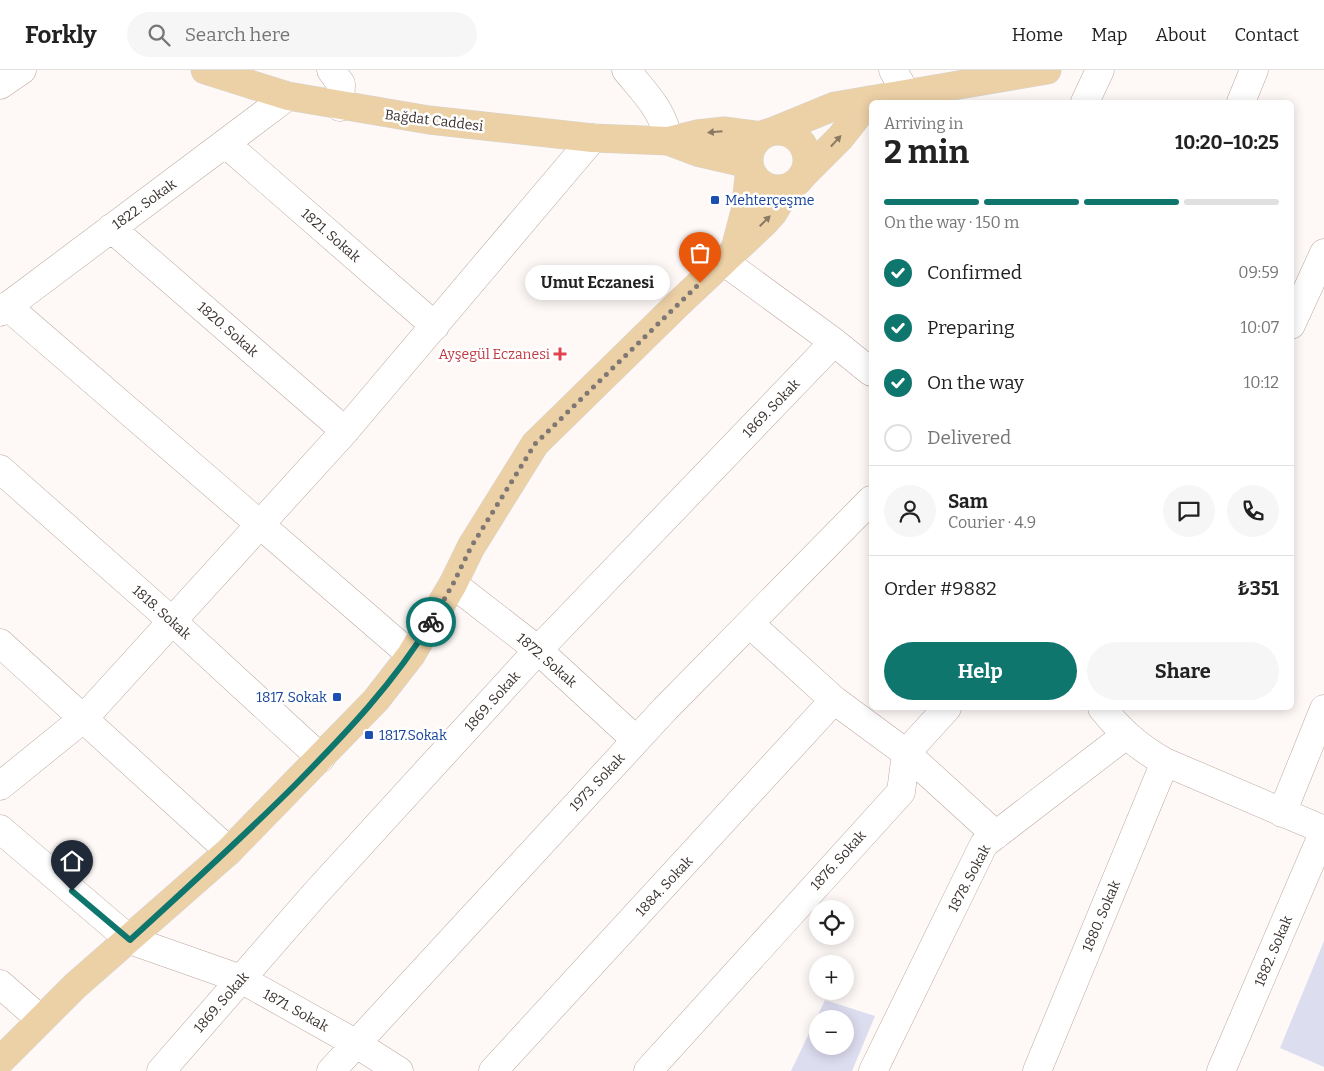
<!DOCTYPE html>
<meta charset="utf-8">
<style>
:root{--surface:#fff;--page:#f6f6f6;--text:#222;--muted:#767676;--line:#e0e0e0;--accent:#0f766e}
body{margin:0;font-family:Bitter,serif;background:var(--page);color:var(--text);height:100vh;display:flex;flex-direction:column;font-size:19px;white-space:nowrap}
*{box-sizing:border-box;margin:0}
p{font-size:16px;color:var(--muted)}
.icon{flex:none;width:28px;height:28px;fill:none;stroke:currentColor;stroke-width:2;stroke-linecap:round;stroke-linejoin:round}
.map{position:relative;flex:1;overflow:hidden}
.details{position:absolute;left:869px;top:30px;width:425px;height:610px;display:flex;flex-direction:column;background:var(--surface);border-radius:8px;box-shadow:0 2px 12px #0003}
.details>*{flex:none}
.fabs{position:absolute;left:809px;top:830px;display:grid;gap:10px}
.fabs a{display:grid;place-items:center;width:45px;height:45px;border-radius:50%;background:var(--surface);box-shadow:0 2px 12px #0003;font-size:25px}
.pin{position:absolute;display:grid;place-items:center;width:42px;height:42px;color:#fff;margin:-51px -21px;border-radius:50% 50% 50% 0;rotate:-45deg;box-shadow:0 0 5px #0007}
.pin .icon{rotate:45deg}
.courier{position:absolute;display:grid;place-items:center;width:50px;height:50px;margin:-25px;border:4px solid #0f766e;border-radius:50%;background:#fff;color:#222;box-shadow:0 1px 6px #0007}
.bubble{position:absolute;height:35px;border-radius:18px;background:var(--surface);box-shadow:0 2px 12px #0003;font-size:16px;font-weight:700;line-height:35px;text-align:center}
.overview em{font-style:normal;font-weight:700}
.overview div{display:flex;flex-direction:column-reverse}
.overview{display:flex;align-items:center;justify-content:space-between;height:85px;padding:0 15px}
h1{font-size:32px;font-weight:700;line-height:38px}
.bar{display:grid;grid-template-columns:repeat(4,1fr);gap:8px 5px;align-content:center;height:60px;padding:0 15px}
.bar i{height:6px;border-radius:4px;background:var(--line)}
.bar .current{background:var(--accent)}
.bar p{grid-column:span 4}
.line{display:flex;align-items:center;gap:12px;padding:0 15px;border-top:1px solid var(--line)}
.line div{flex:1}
.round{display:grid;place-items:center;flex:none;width:52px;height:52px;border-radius:26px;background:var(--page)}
ol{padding:0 15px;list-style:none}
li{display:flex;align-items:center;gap:15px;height:55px}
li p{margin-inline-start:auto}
li .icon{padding:5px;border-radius:50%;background:var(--accent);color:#fff;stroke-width:4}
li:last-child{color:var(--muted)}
li i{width:28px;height:28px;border:2px solid var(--line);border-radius:50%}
.primary-button{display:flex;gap:10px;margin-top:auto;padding:10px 15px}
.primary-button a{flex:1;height:58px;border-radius:30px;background:var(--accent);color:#fff;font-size:20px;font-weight:700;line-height:58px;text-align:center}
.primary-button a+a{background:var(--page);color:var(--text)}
header{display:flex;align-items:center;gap:30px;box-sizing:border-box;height:70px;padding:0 25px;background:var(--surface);border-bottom:1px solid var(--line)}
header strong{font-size:24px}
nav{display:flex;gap:28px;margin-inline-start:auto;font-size:18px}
.search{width:350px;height:45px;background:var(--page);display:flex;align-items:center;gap:12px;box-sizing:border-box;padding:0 18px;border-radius:28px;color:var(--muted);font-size:19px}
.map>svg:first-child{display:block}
.building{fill:#ddddf0;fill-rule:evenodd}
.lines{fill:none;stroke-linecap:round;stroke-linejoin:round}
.minor-casing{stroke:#bba89e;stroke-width:29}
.major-casing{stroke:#d7d6d5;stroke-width:29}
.minor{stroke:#fff;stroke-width:28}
.major{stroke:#ecd0a6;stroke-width:28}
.oneway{fill:#8a7963}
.done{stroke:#7e7774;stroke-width:5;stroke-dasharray:0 9}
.route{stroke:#0f766e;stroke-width:6}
.transit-dot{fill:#1a4fb4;stroke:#fff;stroke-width:2}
.health-dot{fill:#e0444e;stroke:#fff;stroke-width:2}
.labels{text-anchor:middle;stroke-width:5;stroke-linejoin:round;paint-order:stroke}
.street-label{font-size:14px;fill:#39312d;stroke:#fff}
.transit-label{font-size:14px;fill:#164399;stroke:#fff;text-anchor:start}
.health-label{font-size:14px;fill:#be3a42;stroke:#fff;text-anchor:end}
</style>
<header>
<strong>Forkly</strong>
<div class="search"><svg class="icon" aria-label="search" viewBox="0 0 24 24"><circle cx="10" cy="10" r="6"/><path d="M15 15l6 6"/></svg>Search here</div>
<nav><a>Home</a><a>Map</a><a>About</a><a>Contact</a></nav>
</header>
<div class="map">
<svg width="1324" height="1001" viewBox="0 0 1324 1001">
<rect width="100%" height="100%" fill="#fef9f7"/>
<path class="building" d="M 1324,871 L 1324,997 L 1280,978 Z
M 825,930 L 875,946 L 852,1001 L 791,1001 ZM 818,949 L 845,949 L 845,976 L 818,976 Z"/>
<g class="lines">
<g class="minor-casing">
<path id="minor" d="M 331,0 L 341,14 L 340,37
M 626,0 C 644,22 665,42 668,71
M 893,0 L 905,22 L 907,32
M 0,15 L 22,0
M 1085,32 L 1100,0
M 1241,32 L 1254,0
M 226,74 L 435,256
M 111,158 L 345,361
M 723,191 L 834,272 L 871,302
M 7,236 L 411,585
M 0,242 L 288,26
M 1291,255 L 1324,183
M 0,399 L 172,551 L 321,688
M 453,514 L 538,580 L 636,670
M 750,554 L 834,630 L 906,683 L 996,765
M 0,573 L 229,781
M 1102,638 C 1120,661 1139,678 1165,692 L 1324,760
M 0,716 L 84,648 L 345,361 L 593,68
M 1282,743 L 1324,639
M 0,759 L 130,870 L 241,909 L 355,973 L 399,1001
M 0,914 L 40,949
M 161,1001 L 315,824 L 538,580 L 834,272
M 331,1001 L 665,639 L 871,430
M 493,1001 L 834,630
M 648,1001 L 901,722 L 906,683 L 947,638
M 873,1001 L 984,774 L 1126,665
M 1037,1001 L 1165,692
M 1221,1001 L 1324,761"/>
</g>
<g class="major-casing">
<path id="major" d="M 205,0 L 288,26 L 429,50 L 593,68 L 668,71 L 697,64 L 724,61 L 762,66
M 774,61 L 835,36 L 1047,0
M749 90a29 29 0 1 1 58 0a29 29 0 1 1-58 0Z
M 668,71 L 697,82 L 749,94
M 802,106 L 840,68 L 870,30
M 735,179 L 745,141 L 750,99
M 0,991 L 75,916 L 229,781 L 376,630 L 411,585 L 453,514 L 471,477 L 535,374 L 678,234 L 764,153 L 773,143 L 788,118"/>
</g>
<use href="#minor" class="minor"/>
<use href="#major" class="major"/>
</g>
<defs><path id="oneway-solid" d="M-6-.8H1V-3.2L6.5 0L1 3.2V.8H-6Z" transform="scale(1.25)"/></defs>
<g class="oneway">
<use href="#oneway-solid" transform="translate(715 62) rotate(175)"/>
<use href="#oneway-solid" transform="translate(836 71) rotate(-47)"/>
<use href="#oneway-solid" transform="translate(765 151) rotate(-45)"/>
</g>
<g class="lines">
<path class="done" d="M 431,552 L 453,514 L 471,477 L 535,374 L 700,213"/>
<path class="route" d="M 72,821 L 130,870 C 186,819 242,768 296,714 C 346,663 394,613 431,552"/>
</g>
<g class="transit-dot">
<rect x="710" y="125" width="10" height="10" rx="2.5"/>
<rect x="332" y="622" width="10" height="10" rx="2.5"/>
<rect x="364" y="660" width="10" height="10" rx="2.5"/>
</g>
<path class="health-dot" d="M557.5 276.5h5v5h5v5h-5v5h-5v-5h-5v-5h5z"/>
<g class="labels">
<g class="street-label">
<text transform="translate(434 50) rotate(7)" y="5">Bağdat Caddesi</text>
<text transform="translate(144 134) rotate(-36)" y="5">1822. Sokak</text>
<text transform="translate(331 165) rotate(41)" y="5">1821. Sokak</text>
<text transform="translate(228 259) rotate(41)" y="5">1820. Sokak</text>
<text transform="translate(771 338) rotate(-46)" y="5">1869. Sokak</text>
<text transform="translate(162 542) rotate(42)" y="5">1818. Sokak</text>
<text transform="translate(547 590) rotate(41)" y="5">1872. Sokak</text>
<text transform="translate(492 631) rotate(-48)" y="5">1869. Sokak</text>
<text transform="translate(597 712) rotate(-47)" y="5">1973. Sokak</text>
<text transform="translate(838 790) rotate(-48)" y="5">1876. Sokak</text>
<text transform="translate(969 808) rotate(-62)" y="5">1878. Sokak</text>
<text transform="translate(664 816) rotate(-47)" y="5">1884. Sokak</text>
<text transform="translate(1101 846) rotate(-67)" y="5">1880. Sokak</text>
<text transform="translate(1273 881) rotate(-67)" y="5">1882. Sokak</text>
<text transform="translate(221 932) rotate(-49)" y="5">1869. Sokak</text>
<text transform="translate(296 940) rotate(29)" y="5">1871. Sokak</text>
</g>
<g class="transit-label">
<text x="725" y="135">Mehterçeşme</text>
<text x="327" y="632" text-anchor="end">1817. Sokak</text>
<text x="379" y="670">1817.Sokak</text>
</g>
<g class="health-label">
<text x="550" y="289">Ayşegül Eczanesi</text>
</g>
</g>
</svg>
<div class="fabs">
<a><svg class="icon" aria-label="locate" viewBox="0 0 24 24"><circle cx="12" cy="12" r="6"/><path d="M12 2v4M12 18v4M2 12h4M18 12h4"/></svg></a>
<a>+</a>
<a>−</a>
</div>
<div class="pin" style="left:700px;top:213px;background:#ea580c"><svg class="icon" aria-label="bag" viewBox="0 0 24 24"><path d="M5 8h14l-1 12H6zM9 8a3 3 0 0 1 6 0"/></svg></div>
<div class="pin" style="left:72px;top:821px;background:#1f2937"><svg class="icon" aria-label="home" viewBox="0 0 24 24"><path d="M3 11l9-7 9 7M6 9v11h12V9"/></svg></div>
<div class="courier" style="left:431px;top:552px"><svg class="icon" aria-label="bike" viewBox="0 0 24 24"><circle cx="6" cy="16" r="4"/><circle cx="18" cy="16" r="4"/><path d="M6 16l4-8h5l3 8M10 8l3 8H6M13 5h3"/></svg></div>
<div class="bubble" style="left:525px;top:195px;width:145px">Umut Eczanesi</div>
<section class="details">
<div class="overview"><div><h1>2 min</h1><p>Arriving in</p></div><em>10:20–10:25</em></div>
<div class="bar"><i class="current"></i><i class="current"></i><i class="current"></i><i></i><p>On the way · 150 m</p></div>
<ol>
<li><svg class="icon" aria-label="check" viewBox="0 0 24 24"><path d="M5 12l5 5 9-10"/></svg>Confirmed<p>09:59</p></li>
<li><svg class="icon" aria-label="check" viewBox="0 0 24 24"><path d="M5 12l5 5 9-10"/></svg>Preparing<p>10:07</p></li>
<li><svg class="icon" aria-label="check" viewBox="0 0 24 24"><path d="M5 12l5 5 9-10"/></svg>On the way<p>10:12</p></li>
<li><i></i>Delivered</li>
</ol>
<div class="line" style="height:90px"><a class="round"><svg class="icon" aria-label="person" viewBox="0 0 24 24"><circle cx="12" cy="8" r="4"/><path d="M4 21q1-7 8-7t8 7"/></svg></a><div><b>Sam</b><p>Courier · 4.9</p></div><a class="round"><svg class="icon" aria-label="chat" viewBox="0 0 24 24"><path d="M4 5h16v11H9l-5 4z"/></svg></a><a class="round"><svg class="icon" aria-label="phone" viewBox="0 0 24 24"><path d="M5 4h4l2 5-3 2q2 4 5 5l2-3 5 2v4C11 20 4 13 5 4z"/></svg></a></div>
<div class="line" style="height:65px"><div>Order #9882</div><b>₺351</b></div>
<div class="primary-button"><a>Help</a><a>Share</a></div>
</section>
</div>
